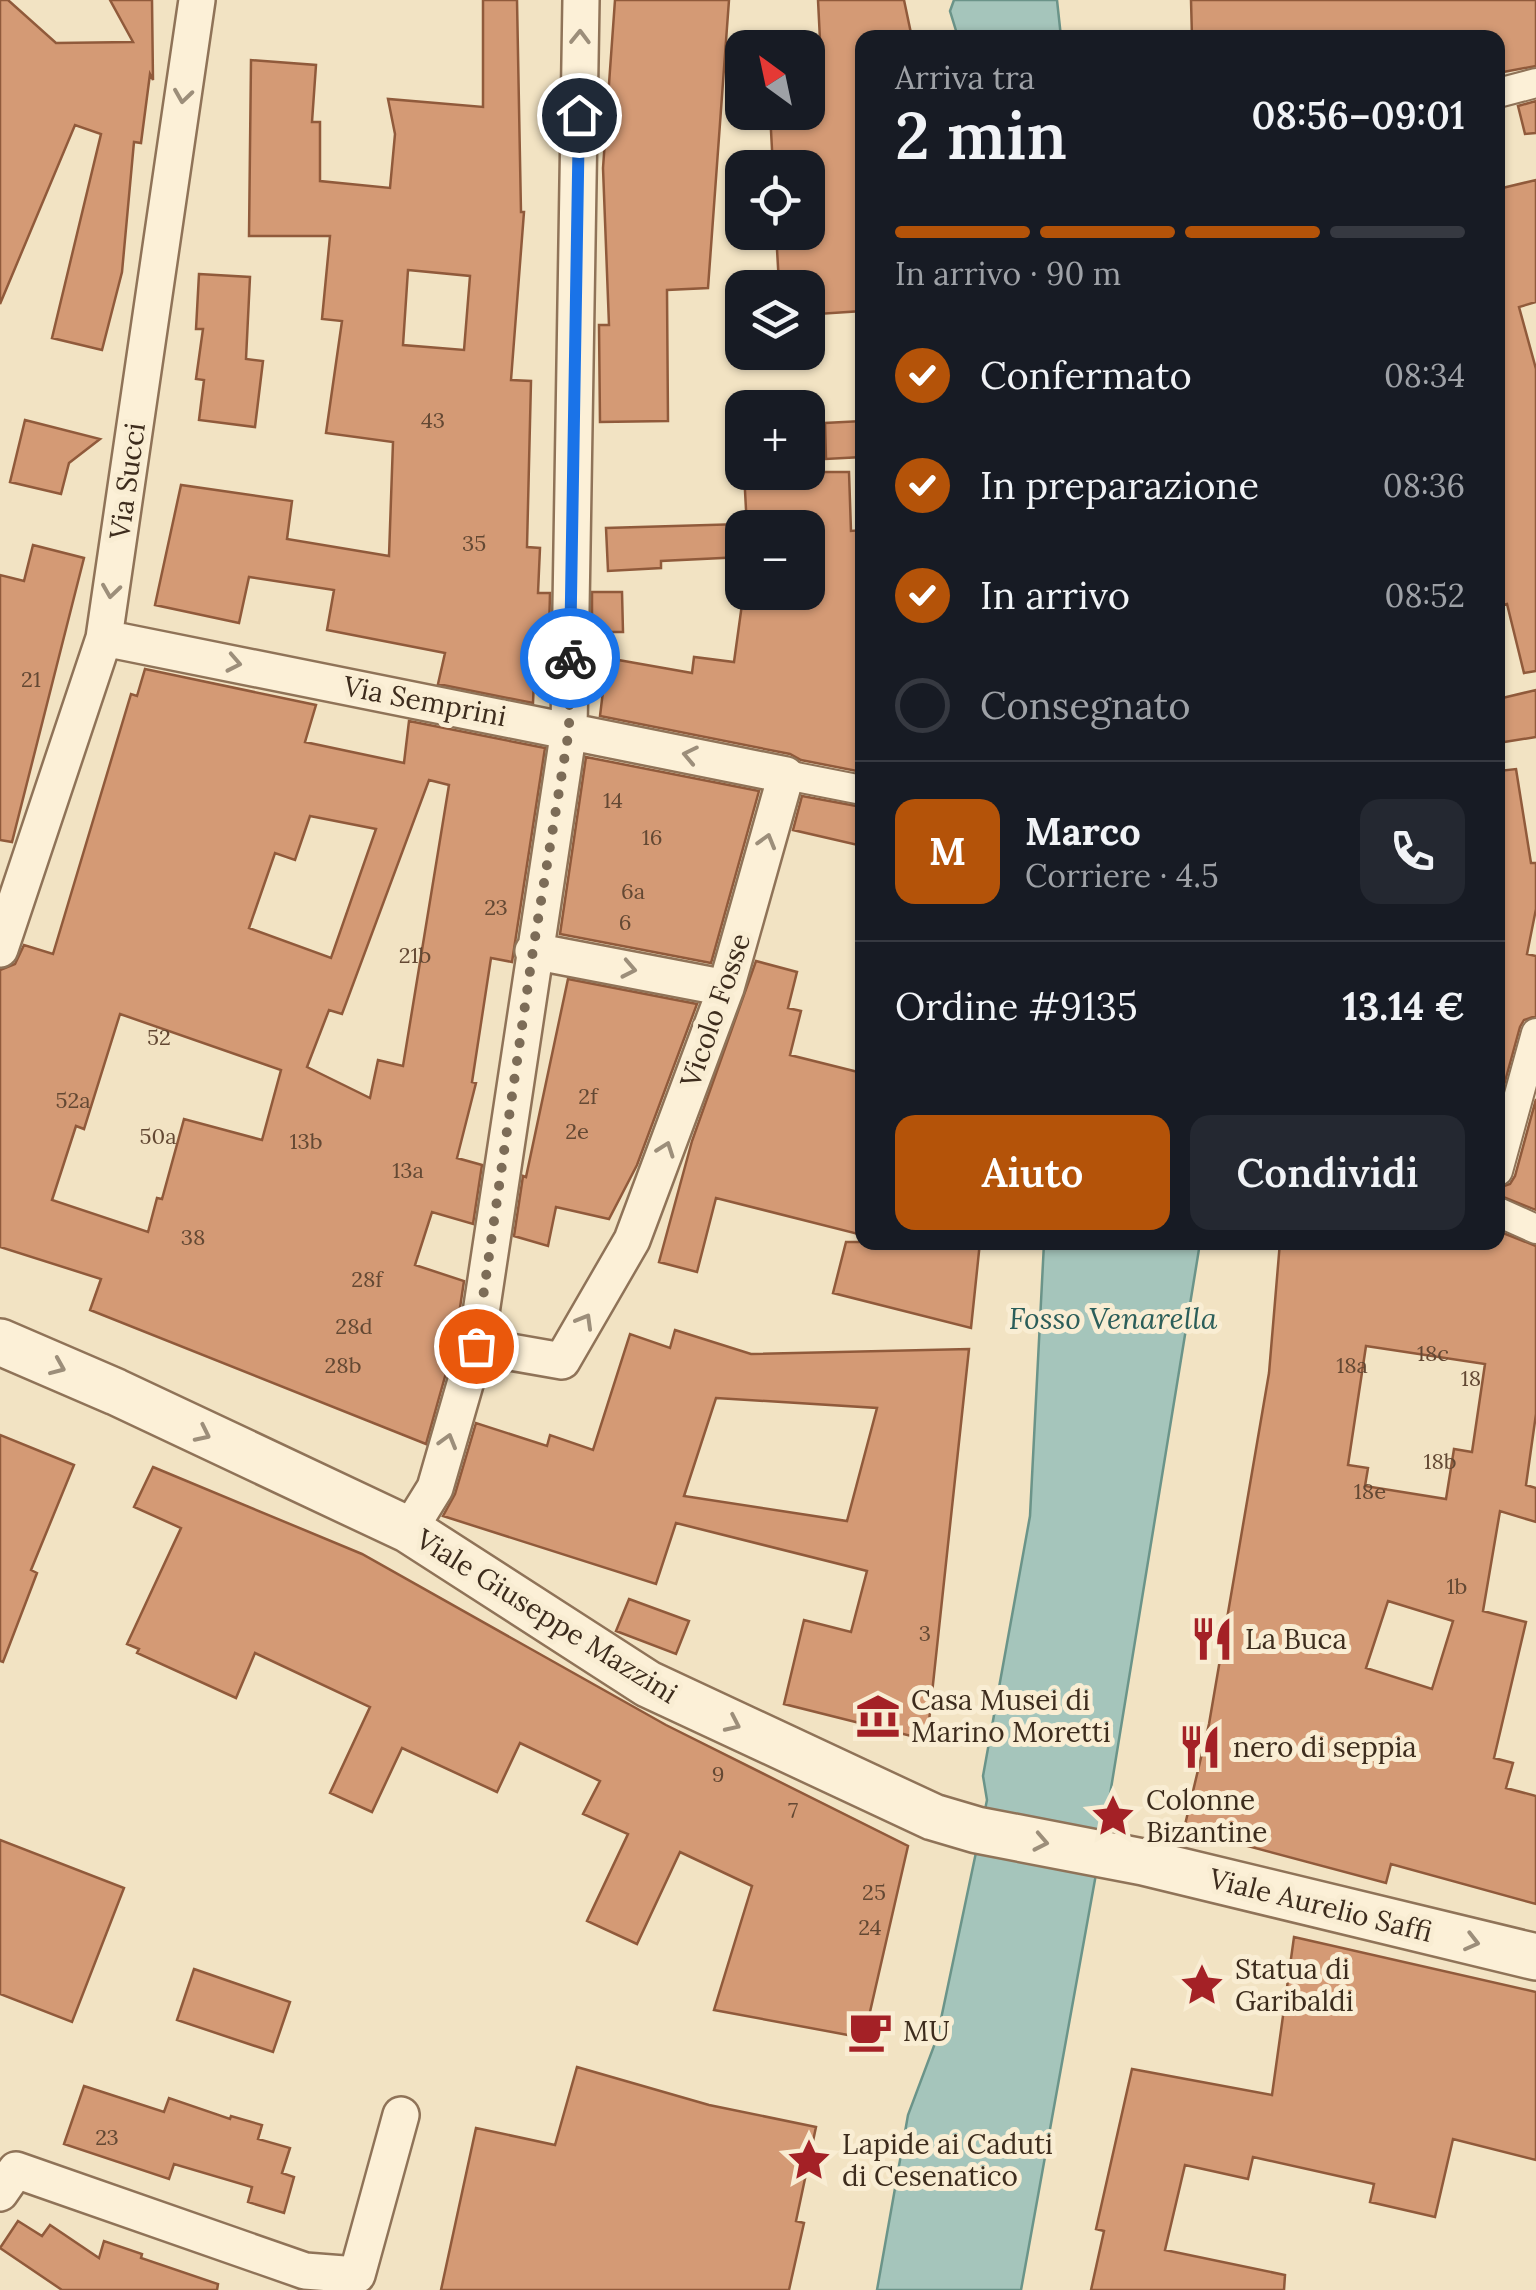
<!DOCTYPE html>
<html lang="it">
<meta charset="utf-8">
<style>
:root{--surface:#171b24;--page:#242831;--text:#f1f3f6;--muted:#9ea1a6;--line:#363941;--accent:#b45309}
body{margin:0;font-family:Lora,serif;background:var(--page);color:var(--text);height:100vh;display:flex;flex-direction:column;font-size:38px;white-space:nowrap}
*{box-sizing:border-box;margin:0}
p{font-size:32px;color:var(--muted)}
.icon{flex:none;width:55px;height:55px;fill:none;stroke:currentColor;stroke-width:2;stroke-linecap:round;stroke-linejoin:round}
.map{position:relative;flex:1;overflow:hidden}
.drawer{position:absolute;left:855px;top:30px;width:650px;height:1220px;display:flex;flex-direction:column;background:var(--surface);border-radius:20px;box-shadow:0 2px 8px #0004}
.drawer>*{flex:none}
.needle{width:65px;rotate:327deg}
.fabs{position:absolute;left:725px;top:30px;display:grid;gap:20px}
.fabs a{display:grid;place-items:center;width:100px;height:100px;border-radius:20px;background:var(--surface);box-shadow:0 2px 8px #0004;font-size:50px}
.pin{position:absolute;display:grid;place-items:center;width:85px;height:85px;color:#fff;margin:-42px;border:5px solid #fff;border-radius:50%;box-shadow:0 2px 10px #0007}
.courier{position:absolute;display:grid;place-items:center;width:100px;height:100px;margin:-50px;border:8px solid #1a73e8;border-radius:50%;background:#fff;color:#222;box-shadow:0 2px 12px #0007}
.head em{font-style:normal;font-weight:600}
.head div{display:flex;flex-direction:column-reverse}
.head{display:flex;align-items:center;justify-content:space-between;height:170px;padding:0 40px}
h1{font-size:65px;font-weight:600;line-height:75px}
.bar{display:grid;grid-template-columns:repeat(4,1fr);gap:15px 10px;align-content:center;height:120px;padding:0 40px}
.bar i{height:12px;border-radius:8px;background:var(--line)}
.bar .selected{background:var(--accent)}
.bar p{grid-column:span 4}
.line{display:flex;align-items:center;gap:25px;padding:0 40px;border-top:2px solid var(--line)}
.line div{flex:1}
.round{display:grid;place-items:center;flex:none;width:105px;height:105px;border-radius:20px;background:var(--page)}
ol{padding:0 40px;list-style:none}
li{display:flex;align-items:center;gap:30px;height:110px}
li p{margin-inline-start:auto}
li .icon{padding:10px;border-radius:50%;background:var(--accent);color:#fff;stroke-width:4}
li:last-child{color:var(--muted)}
li i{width:55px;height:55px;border:5px solid var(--line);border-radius:50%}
.primary-button{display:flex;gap:20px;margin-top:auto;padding:20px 40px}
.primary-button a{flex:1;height:115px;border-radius:20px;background:var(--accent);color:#fff;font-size:40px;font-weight:600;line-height:115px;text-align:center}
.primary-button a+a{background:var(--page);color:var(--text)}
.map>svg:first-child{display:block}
.water{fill:#a5c5bb;stroke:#6b9489;stroke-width:2.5}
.building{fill:#d49a75;stroke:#905a3b;stroke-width:2.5;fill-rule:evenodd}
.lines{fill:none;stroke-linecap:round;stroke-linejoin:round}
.pedestrian-casing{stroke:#8f7358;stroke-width:32}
.minor-casing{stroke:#8f7358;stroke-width:40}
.tertiary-casing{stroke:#8f7358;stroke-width:50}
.pedestrian{stroke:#fcf0d7;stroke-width:28}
.minor{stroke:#fcf0d7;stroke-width:35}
.tertiary{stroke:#fcf0d7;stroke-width:45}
.oneway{stroke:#9c8e7a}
.done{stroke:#7c6c57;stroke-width:10;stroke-dasharray:0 18}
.route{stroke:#1a73e8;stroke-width:12}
.labels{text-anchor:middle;stroke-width:10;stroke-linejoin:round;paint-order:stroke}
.number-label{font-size:22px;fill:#634833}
.street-label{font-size:28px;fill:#3d2c1d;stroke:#f9edd3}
.poi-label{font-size:28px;fill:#3d2c1d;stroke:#f9edd3;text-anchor:start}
.water-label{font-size:30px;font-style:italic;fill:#2b5e5a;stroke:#f9edd3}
</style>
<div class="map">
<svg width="1536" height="2290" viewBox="0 0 1536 2290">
<rect width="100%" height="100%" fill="#f2e3c3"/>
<path class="water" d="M 954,0 L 1057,0 L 1061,37 L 958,37 L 950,11 Z
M 1044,1243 L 1200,1243 L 1107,1813 L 1021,2290 L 877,2290 L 908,2115 L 937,2038 L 987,1800 L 983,1776 L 1030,1516 Z"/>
<path class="building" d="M 0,0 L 8,0 L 56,43 L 133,42 L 110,0 L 152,0 L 153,80 L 150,74 L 141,143 L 134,142 L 122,272 L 102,350 L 52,338 L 101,134 L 75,125 L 0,304 Z
M 483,0 L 517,0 L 521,212 L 524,212 L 511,380 L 531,381 L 527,547 L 540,548 L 538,593 L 550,593 L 549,633 L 536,633 L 533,703 L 438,684 L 445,653 L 327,630 L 334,590 L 249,577 L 239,623 L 155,605 L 181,485 L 292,501 L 287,539 L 389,556 L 393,442 L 326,433 L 342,321 L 322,319 L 330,236 L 249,236 L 251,60 L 316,65 L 312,122 L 320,122 L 320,181 L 390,188 L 395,134 L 388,99 L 483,107 ZM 408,270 L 470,276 L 464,350 L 403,345 Z
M 615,0 L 729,0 L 708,288 L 667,290 L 668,421 L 600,422 L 599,325 L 609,325 L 603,168 Z
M 818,0 L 904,0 L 912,38 L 862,38 L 862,311 L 818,314 L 816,282 L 779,284 L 776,232 L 808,232 L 808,166 L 773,168 L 770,112 L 808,112 L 808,81 L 822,80 Z
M 1191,0 L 1536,0 L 1536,66 L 1498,73 L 1498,38 L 1192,38 Z
M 1536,101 L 1536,133 L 1525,134 L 1518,106 Z
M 1536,180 L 1536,302 L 1519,307 L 1536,369 L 1536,671 L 1524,673 L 1507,604 L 1498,606 L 1498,189 Z
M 199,274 L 250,277 L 246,359 L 263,361 L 255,427 L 199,420 L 204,380 L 196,379 L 203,329 L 196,329 Z
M 25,420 L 100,439 L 69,463 L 61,494 L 10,482 Z
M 862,421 L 862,457 L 826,459 L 825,423 Z
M 744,472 L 849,472 L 851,531 L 862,530 L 862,772 L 801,760 L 790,754 L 600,716 L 607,658 L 692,673 L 694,657 L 734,662 L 742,604 L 808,608 L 808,528 L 747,528 Z
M 742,524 L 742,557 L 661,561 L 661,568 L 608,571 L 606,528 Z
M 33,545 L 84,558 L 12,842 L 0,840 L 0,575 L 24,581 Z
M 592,592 L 622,592 L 623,632 L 592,632 Z
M 145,669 L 316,705 L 305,742 L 404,763 L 409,721 L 545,748 L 512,962 L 491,958 L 472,1082 L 476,1083 L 457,1158 L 482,1165 L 473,1224 L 432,1212 L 415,1265 L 464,1281 L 455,1341 L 426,1444 L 90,1310 L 101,1279 L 0,1247 L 0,970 L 15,964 L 24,945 L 53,954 L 131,694 L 137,696 ZM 429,780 L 449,785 L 403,1066 L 378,1060 L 370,1098 L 307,1067 L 329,1010 L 342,1014 ZM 310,816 L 376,829 L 331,958 L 249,928 L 275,853 L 295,860 ZM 120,1014 L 281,1070 L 262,1140 L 184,1119 L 162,1199 L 157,1198 L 148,1232 L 52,1200 L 76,1126 L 84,1129 Z
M 1536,690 L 1536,737 L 1498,743 L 1498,699 Z
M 586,757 L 759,791 L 711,963 L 560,934 Z
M 1516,769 L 1531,863 L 1536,863 L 1536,909 L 1527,954 L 1536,956 L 1536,1016 L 1524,1020 L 1520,1027 L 1498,1107 L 1498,771 Z
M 802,796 L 862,807 L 862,846 L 793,830 Z
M 756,961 L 797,972 L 788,1008 L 801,1011 L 790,1055 L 862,1073 L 862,1235 L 716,1198 L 697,1272 L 659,1262 L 692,1141 Z
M 568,979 L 697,1004 L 637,1165 L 609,1219 L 556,1207 L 548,1246 L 514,1236 L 523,1176 L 526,1177 Z
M 1536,1099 L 1536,1210 L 1498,1195 L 1498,1188 L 1510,1184 L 1515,1176 Z
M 1498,1231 L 1536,1246 L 1536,1414 L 1526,1485 L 1536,1488 L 1536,1522 L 1500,1511 L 1483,1611 L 1526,1622 L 1494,1758 L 1513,1763 L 1506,1788 L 1536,1796 L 1536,1904 L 1391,1864 L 1386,1883 L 1184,1829 L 1209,1724 L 1269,1373 L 1280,1242 L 1498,1242 ZM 1366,1346 L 1485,1364 L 1472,1452 L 1454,1449 L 1446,1499 L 1365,1486 L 1368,1468 L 1348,1465 ZM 1388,1601 L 1453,1621 L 1432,1689 L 1366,1668 Z
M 846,1242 L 980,1242 L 971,1328 L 833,1293 Z
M 675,1330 L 751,1354 L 969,1349 L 927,1740 L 784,1704 L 804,1620 L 851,1632 L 867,1571 L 676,1523 L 656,1584 L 443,1516 L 455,1494 L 476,1423 L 547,1446 L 550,1435 L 593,1450 L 630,1334 L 670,1348 ZM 716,1398 L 877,1408 L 847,1521 L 684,1496 Z
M 0,1435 L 74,1465 L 31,1570 L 37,1573 L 3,1662 L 0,1661 Z
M 153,1467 L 362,1554 L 666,1725 L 908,1846 L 864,2038 L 714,2010 L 752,1886 L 680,1852 L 637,1944 L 587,1921 L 628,1834 L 583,1814 L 600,1781 L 520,1743 L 497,1792 L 402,1748 L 372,1812 L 330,1793 L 370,1707 L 255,1653 L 236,1698 L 137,1653 L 139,1649 L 127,1644 L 181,1528 L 134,1507 Z
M 629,1599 L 689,1621 L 676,1654 L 616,1631 Z
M 0,1840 L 124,1888 L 72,2022 L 0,1994 Z
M 1294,1937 L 1536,1992 L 1536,2160 L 1453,2139 L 1435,2217 L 1370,2202 L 1374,2184 L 1253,2157 L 1248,2179 L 1185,2165 L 1165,2250 L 1285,2275 L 1284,2290 L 1091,2290 L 1104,2231 L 1096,2229 L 1132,2069 L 1272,2095 Z
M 194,1969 L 290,2002 L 273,2052 L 177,2020 Z
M 577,2067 L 709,2105 L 816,2127 L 796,2221 L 804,2223 L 789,2290 L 441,2290 L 476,2128 L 555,2145 Z
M 84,2086 L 164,2112 L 169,2098 L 230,2119 L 231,2116 L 262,2125 L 258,2139 L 290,2148 L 282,2173 L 294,2177 L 284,2213 L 248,2202 L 252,2187 L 174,2164 L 169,2179 L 64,2144 Z
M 18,2221 L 42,2236 L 50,2225 L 99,2258 L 104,2241 L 142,2254 L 141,2258 L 218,2284 L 217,2290 L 62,2290 L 0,2248 Z"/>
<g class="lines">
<g class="pedestrian-casing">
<path id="pedestrian" d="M 1498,93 L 1536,83
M 786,775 L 862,790
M 1498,1171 L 1536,1033
M 1498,1212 L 1536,1229"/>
</g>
<g class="minor-casing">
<path id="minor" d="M 104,638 L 786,775 L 726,988 L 632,1240 L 562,1361 L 476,1346
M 0,949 L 104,638 L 197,0
M 533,951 L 726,988
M 409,1530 L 435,1488 L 476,1346 L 569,729 L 581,0
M 0,2193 L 16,2170 L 305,2271 L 357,2275 L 401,2115"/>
</g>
<g class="tertiary-casing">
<path id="tertiary" d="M 0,1342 L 116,1392 L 409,1530 L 648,1684 L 933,1817 L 977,1830 L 1143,1862 L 1536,1957"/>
</g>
<use href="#pedestrian" class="pedestrian"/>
<use href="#minor" class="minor"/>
<use href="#tertiary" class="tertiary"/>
</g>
<defs><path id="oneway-chevron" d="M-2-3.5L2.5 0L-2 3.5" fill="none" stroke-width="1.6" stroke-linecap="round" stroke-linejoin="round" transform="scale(2.5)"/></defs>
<g class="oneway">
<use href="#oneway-chevron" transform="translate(580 37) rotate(-89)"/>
<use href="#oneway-chevron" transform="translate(183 96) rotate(98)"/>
<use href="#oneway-chevron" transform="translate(111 591) rotate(98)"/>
<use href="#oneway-chevron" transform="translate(234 663) rotate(11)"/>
<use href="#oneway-chevron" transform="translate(690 755) rotate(-168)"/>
<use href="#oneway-chevron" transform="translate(767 841) rotate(-74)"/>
<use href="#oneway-chevron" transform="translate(629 969) rotate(11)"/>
<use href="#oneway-chevron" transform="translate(666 1149) rotate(-70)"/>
<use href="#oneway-chevron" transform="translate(585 1321) rotate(-60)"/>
<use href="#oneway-chevron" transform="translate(58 1367) rotate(23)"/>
<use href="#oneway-chevron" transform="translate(203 1434) rotate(26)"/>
<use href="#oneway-chevron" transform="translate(448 1441) rotate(-74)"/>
<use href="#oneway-chevron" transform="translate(733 1724) rotate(25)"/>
<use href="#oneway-chevron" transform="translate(1041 1842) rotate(11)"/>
<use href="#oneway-chevron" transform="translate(1472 1942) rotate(14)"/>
</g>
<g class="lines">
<path class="done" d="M 476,1346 L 533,950 L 569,730 L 570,658"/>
<path class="route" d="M 570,658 L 579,115"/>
</g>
<defs>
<g id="restaurant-bare" transform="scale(3.45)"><path d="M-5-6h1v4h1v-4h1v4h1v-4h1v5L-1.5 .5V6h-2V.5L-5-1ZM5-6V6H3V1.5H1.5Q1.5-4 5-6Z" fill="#a42126" stroke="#f9edd3" stroke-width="2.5" paint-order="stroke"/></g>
<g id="museum-bare" transform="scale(3.45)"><path d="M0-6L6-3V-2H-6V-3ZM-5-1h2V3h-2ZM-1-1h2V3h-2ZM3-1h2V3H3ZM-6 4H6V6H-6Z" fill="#a42126" stroke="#f9edd3" stroke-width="2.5" paint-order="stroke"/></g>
<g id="sight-bare" transform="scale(3.45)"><path d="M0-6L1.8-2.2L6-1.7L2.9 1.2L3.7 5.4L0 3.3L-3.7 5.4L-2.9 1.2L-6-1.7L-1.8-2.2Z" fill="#a42126" stroke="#f9edd3" stroke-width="2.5" paint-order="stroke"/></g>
<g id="cafe-bare" transform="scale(3.45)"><path d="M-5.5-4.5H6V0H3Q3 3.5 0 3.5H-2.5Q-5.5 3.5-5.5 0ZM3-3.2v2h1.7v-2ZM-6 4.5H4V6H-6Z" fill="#a42126" stroke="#f9edd3" stroke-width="2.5" paint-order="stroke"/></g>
</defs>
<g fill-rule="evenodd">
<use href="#restaurant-bare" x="1212" y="1639"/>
<use href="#museum-bare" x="878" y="1716"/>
<use href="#restaurant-bare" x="1200" y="1747"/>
<use href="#sight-bare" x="1113" y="1816"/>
<use href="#sight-bare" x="1202" y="1985"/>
<use href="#cafe-bare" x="870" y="2031"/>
<use href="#sight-bare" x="809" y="2160"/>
</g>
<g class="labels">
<g class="number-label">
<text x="433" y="428">43</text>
<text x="474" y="551">35</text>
<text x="31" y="687">21</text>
<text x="613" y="808">14</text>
<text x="652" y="845">16</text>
<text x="633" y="899">6a</text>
<text x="496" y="915">23</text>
<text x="625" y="930">6</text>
<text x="415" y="963">21b</text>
<text x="159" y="1045">52</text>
<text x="588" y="1104">2f</text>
<text x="73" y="1108">52a</text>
<text x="577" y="1139">2e</text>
<text x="158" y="1144">50a</text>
<text x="306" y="1149">13b</text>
<text x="408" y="1178">13a</text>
<text x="193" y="1245">38</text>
<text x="367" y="1287">28f</text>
<text x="354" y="1334">28d</text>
<text x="1433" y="1361">18c</text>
<text x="343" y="1373">28b</text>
<text x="1352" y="1373">18a</text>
<text x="1471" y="1386">18</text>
<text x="1440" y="1469">18b</text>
<text x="1370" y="1499">18e</text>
<text x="1457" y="1594">1b</text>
<text x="925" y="1641">3</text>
<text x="718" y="1782">9</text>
<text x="793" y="1818">7</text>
<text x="874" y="1900">25</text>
<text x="870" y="1935">24</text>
<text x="107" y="2145">23</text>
</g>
<g class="street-label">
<text transform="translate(127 481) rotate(-82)" y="10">Via Succi</text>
<text transform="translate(425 701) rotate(11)" y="10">Via Semprini</text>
<text transform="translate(715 1010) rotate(-71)" y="10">Vicolo Fosse</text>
<text transform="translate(547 1616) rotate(32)" y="10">Viale Giuseppe Mazzini</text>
<text transform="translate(1321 1905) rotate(14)" y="10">Viale Aurelio Saffi</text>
</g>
<g class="poi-label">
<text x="1245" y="1649">La Buca</text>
<text x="911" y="1710">Casa Musei di<tspan x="911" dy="32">Marino Moretti</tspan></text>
<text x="1233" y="1757">nero di seppia</text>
<text x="1146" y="1810">Colonne<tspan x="1146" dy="32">Bizantine</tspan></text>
<text x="1235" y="1979">Statua di<tspan x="1235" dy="32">Garibaldi</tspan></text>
<text x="903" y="2041">MU</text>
<text x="842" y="2154">Lapide ai Caduti<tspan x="842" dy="32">di Cesenatico</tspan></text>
</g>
<g class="water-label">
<text x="1113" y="1329">Fosso Venarella</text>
</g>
</g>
</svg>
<div class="fabs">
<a><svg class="needle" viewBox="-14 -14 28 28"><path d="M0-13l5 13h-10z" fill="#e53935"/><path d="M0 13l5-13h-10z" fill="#9ea1a6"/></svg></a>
<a><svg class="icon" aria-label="locate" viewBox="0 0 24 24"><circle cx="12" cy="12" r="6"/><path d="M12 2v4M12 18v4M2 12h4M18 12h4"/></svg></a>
<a><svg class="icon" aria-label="layers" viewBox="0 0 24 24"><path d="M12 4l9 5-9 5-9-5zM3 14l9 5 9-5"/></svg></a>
<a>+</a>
<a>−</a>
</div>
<div class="pin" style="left:476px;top:1346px;background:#ea580c"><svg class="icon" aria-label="bag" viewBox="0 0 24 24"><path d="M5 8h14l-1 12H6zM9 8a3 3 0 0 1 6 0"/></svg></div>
<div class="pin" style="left:579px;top:115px;background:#1f2937"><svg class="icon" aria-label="home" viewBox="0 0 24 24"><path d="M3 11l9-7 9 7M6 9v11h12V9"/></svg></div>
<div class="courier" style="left:570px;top:658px"><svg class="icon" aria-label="bike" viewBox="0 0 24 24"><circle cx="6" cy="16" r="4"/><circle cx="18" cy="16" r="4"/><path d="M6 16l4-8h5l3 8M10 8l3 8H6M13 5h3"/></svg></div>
<section class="drawer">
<div class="head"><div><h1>2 min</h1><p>Arriva tra</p></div><em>08:56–09:01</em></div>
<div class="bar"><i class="selected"></i><i class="selected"></i><i class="selected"></i><i></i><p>In arrivo · 90 m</p></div>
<ol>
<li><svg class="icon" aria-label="check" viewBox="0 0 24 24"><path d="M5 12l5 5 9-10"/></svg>Confermato<p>08:34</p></li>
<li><svg class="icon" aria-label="check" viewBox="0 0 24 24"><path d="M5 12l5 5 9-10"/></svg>In preparazione<p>08:36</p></li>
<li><svg class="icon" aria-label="check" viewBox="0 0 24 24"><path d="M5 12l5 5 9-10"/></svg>In arrivo<p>08:52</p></li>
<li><i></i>Consegnato</li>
</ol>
<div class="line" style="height:180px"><b class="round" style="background:var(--accent);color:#fff">M</b><div><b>Marco</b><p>Corriere · 4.5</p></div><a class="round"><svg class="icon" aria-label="phone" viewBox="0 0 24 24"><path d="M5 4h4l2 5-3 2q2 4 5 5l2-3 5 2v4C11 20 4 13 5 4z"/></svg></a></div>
<div class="line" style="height:130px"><div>Ordine #9135</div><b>13.14 €</b></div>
<div class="primary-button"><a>Aiuto</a><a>Condividi</a></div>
</section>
</div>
